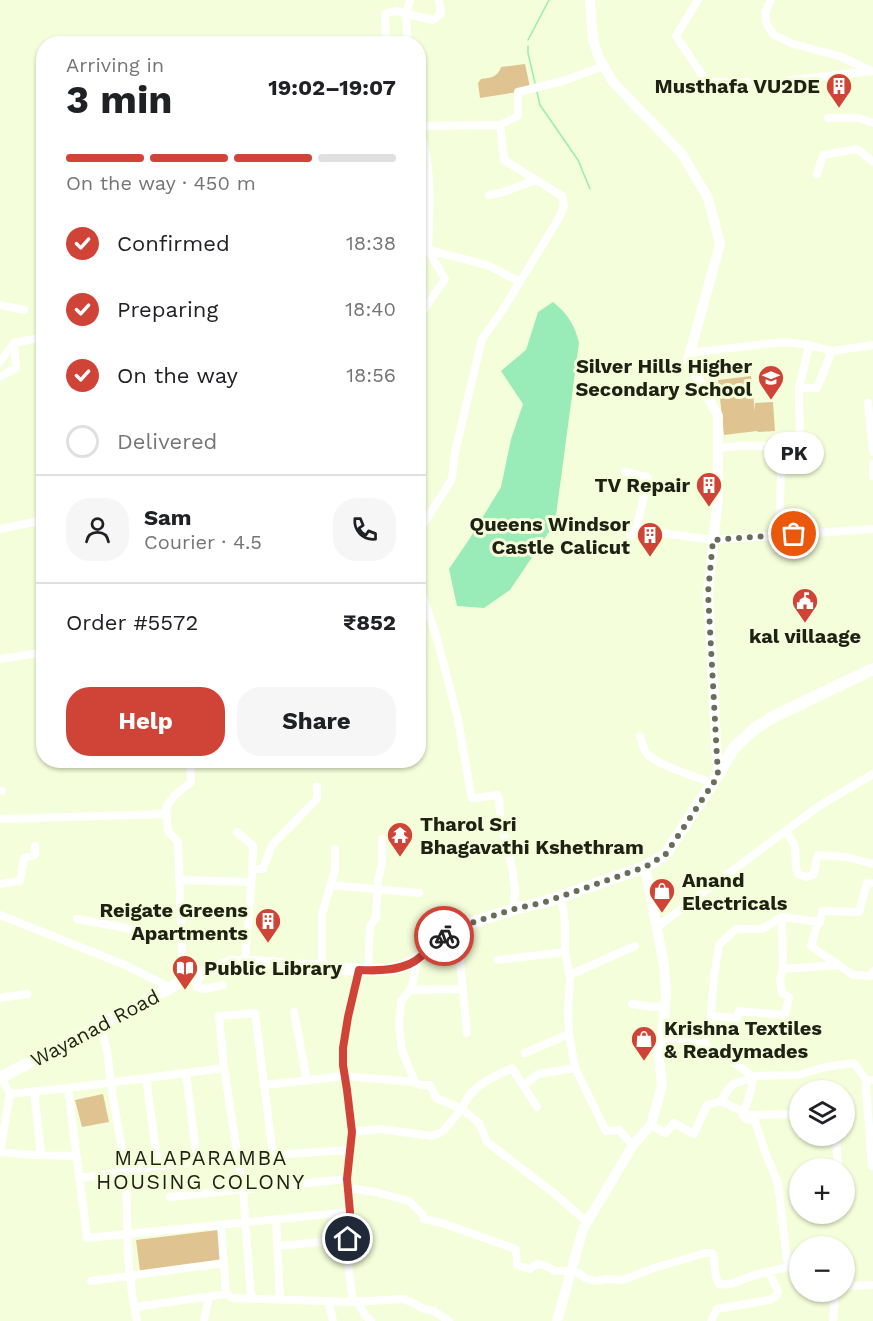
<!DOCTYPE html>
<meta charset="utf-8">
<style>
:root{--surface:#fff;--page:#f6f6f6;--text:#202124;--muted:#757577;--line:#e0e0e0;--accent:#d04337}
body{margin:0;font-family:"Work Sans",sans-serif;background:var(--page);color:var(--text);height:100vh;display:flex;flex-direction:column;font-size:22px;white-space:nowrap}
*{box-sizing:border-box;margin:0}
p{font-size:20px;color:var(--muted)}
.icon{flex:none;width:33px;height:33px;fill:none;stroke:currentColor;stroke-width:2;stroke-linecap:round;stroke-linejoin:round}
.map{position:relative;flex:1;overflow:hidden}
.sheet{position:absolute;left:36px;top:36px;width:390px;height:732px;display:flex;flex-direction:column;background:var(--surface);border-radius:24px;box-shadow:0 2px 4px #0004}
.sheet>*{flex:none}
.controls{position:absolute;left:789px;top:1080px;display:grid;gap:12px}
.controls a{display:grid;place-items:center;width:66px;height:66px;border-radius:50%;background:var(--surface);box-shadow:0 2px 4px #0004;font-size:30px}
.pin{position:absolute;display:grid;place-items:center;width:51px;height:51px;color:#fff;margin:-26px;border:3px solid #fff;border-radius:50%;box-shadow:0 2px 6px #0007}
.courier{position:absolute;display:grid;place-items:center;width:60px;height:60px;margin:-30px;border:4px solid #d04337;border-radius:50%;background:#fff;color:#222;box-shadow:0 2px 8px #0007}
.bubble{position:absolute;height:42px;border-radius:21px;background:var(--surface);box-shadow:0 2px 4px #0004;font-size:20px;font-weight:700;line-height:42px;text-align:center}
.head em{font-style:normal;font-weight:700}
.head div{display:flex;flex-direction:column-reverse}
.head{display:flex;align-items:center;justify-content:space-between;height:102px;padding:0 30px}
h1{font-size:39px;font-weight:700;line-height:45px}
.bar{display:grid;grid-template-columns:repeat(4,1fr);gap:9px 6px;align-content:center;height:72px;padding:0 30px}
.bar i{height:8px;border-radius:4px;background:var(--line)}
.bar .current{background:var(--accent)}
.bar p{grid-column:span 4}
.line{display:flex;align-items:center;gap:15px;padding:0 30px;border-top:2px solid var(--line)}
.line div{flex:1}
.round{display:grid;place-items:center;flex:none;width:63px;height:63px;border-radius:24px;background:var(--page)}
ol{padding:0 30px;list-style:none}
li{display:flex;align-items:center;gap:18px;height:66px}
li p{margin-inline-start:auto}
li .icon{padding:6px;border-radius:50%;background:var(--accent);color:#fff;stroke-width:4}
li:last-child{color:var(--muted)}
li i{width:33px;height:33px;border:3px solid var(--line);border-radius:50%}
.button{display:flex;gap:12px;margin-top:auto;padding:12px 30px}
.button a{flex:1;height:69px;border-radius:24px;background:var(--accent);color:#fff;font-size:24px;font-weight:700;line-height:69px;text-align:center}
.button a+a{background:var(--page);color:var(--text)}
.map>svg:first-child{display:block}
.green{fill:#dfc492}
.water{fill:#99ecb7}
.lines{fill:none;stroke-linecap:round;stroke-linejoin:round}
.stream{stroke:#99ecb7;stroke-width:1.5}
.minor{stroke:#fff;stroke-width:8}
.major{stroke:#fff;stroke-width:10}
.highway{stroke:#fff;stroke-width:12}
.done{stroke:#696e59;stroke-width:6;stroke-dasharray:0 10.8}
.route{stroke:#d04337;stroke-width:8}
.labels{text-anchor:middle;stroke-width:6;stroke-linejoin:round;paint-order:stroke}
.poi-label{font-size:20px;font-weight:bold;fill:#1e2114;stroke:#f4feda;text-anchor:end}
.street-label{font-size:20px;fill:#1e2114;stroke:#f4feda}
.neighbourhood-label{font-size:21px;letter-spacing:1.5px;fill:#1e2114;stroke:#f4feda}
</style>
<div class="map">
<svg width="873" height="1321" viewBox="0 0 873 1321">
<rect width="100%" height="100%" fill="#f4feda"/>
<path class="green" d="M 525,64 L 530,87 L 518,92 L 480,98 L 478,83 L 481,79 C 490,78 498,77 501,67 Z
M 751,376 L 755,412 L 755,403 L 773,402 L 775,431 L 758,432 L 757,431 L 724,435 L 718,380 Z
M 103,1094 L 109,1122 L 82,1127 L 75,1100 Z
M 218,1230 L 221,1261 L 140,1271 L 136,1240 Z"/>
<path class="water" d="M 553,302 C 567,313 575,325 579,343 L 555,523 L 510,590 L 484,608 L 457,606 L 449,569 L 470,538 L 501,487 L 511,439 L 523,404 L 501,371 L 526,350 L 538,312 Z"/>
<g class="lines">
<path class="stream" d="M 528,40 L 549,0
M 528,46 L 528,53 L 535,83
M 537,92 L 540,105 L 578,160 L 590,189"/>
<path class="minor" d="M 698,0 L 676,36 L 707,82 L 773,82 L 873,71
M 771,0 L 765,12 L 767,25 L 774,35 L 793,44 L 839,56 L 872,71
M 386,44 L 385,14 L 395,11 L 433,20 L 441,14 L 439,0
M 408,44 L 406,14 L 410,0
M 828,118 L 859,118 L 873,123
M 418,126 L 500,125
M 418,127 C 434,165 429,209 428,250 L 418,249
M 817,174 L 823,155 L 857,149 L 873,162
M 489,195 L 504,192 L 535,180
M 418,233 L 445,279 L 418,318
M 428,250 L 487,265 L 520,282
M 0,305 L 24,310
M 14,343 L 44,337
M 689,353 L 784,342 L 809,345 L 832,351 L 873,345
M 0,362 L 14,343
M 0,377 L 16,368 L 14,343
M 799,388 L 817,388 L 832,351
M 868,403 L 873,452
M 718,448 L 742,446 L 800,446 L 799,388 L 809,345
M 873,464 L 873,476
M 625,472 L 647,477 L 648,478 L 636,530
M 621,527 L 632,529
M 0,529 L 44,520
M 631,536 L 632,529 L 713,540 L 873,529
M 779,536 L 781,470
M 418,538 L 422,526 L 452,479 L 455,452 L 482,339 L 502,311 L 559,218 L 564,206 L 562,196 L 504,160 L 500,125 L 518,116 L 518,92 L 563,81 L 604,66
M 418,577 L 419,585 L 436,635 L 458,719 L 471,795 L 472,798 L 474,798 L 497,795 L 499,799 L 501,823 L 512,867 L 515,890 L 514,909
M 0,659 L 44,652
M 640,736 C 642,742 643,749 647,754 C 659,766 696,777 713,783
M 0,791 L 2,791
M 0,819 L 166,814
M 786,831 L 795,846 L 796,867 L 798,874 L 807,877 L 813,875 C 816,869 815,862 818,855 L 846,857 L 873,864
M 237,832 L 253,846 L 252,873 L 245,962
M 252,869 L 263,869 L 272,845 L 317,799 L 317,787
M 180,880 L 251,882
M 0,884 L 20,881 L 24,858 L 35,855 L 35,846
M 330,885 L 419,893
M 0,915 L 125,965 L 171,988
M 77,919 L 153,933 L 181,935
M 818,922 L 811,946 L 853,975 L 871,976 L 873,971
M 657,927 L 819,806 L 873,774
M 455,929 L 458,940 L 467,1033
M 498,960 L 565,952
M 322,967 L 322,914 L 335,870 L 335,849
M 783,969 L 839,965
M 368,970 L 370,926 L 376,918 L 378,881 L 382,862 L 382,839
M 198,975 L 197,987 L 205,989 L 223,985
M 570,975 L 635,946
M 183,981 L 178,842 L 168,831 L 166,807 L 174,796 L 191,782 L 190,760
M 410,990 L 463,989
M 0,998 L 27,994
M 632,1004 L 664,1008
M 294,1012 L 307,1081
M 711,1016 L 737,1018 L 739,1011 L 785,1015 L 789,997 L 782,993 L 780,980 L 783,969 L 782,917 L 820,922 L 822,911 L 859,912 L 867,883 L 873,883
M 100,1026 L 107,1050 L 113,1098 L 126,1172 L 128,1257 L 132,1294 L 137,1321
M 569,1034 L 575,1068
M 662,1038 L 685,1039 L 707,1047 L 730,1059 L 752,1076 L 798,1075 L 825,1067 L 854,1063 L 867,1081 L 873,1080
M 704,1046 L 711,1016 L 714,977 L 719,945 L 736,929 L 762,929 L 782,917
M 525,1053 L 569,1034 L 568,1009 L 570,978 L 565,952 L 565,923 L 563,908 L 560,897
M 186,1073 L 197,1161
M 1,1077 L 10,1094 L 68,1088 L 224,1068
M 146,1078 L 158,1166
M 753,1079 L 750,1094 L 743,1115 L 746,1119 L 755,1121 L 765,1152 L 778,1183 L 787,1260 L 794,1266 L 800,1265
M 867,1081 L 866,1088 L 872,1166
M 265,1085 L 344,1076 L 415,1082
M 524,1085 L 538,1074 L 575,1068 L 606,1131 L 619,1130 L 633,1145
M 68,1088 L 87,1238 L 350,1212
M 34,1091 L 41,1155
M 10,1094 L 0,1152 L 33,1155 L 76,1156
M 721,1101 L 749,1115 L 800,1114
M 537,1107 L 512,1068 C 491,1078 470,1086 462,1109 L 479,1123 L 487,1142 L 554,1193 L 587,1222
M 651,1125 L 665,1133 L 674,1123 L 694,1134 L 707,1105 L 721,1101 C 731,1083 733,1082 753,1079 L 752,1076
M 352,1132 L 380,1129 L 432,1136 L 442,1132 L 462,1109 L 436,1098 L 430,1085 L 420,1085 L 415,1082 L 402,1051 L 399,1025 L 401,1001 L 412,988 L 417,959
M 836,1136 L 838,1168
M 79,1178 L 126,1172 L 158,1166 L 238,1157 L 350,1150
M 348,1188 L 375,1192 L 409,1201 L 423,1215 L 424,1219 L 442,1223 L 516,1249 L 517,1265 L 530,1269 L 537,1264 L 544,1265 L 555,1271 L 570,1271 L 579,1273 L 585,1278 L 595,1281 L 608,1279 L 623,1280 L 654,1268 L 705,1253 L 712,1253 L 713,1254 L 716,1278 L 719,1284 C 732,1287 743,1278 756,1275 C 768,1271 781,1269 794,1266
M 170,1197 L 347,1179
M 276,1219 L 280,1299
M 221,1225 L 226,1294
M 278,1246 L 332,1241
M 91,1281 L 224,1263
M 844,1286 L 873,1285
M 251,1299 L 243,1190 L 224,1068 L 219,1016 L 255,1013 L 273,1155
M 328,1301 L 333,1321
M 357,1301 L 365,1315 L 371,1321
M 353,1302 L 348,1264 L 348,1239 L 350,1212 L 347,1179 L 352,1132 L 347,1090 L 343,1064 L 343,1048 L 348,1017 L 359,970
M 135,1307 L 226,1294 L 233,1298 L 353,1302 L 404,1299 L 415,1304 L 424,1309 L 434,1311 L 449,1321
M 204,1321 L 209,1297
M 711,1321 L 717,1309 L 769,1300 L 776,1296 L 778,1291 L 769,1272
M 833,1321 L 835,1292"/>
<path class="major" d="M 590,0 L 593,40 L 599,58 L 613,82 L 682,154 L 708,198 L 720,244 L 688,360 L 718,416 L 718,498 L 708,593 L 718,775
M 557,1321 L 583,1229 L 633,1145 L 651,1125 L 662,1086 L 658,1050 L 662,1038 L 666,993 L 664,965 L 645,867"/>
<path class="highway" d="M 0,1078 L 183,981 L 230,962 L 254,962 L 361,970 L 385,970 L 402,967 L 413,962 L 444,936 L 455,929 L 471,923 L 514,909 L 545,902 L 645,867 L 665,855 L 718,775 L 733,749 L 754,729 L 773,717 L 873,669"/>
</g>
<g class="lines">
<path class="done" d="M 444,936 L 471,923 L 514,909 L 545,902 L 645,867 L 665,855 L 680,833 L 718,776 L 708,593 L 713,540 L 794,534"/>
<path class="route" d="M 348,1239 L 350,1212 L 347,1179 L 352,1132 L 347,1090 L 343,1065 L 343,1048 L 348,1017 L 359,970 C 377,971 399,971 415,961 C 425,954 434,944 444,936"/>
</g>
<defs>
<g id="building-pin" transform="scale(1.35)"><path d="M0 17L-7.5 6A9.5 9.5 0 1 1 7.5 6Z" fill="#d04337" stroke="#f4feda"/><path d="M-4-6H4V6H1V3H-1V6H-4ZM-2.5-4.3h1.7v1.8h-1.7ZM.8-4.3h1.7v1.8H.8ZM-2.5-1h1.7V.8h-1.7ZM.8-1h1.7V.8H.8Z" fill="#fff"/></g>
<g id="school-pin" transform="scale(1.35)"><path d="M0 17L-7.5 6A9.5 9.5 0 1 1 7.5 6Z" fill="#d04337" stroke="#f4feda"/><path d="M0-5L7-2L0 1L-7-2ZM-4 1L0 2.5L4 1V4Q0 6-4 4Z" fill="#fff"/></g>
<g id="civic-pin" transform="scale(1.35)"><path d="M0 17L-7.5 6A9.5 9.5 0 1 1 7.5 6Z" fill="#d04337" stroke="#f4feda"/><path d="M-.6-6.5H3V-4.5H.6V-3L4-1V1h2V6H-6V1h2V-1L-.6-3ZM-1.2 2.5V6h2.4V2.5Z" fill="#fff"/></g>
<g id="temple-pin" transform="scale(1.35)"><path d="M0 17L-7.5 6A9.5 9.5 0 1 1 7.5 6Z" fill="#d04337" stroke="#f4feda"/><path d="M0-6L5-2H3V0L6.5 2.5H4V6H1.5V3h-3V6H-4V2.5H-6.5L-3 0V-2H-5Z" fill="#fff"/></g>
<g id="shop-pin" transform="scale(1.35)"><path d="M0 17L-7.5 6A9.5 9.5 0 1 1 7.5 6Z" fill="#d04337" stroke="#f4feda"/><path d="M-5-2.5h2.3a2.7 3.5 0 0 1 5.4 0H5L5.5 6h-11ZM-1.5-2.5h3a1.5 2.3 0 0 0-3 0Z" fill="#fff"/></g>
<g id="library-pin" transform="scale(1.35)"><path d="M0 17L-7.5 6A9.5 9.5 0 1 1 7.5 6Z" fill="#d04337" stroke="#f4feda"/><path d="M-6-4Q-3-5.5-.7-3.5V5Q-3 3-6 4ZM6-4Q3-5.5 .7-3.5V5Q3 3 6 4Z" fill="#fff"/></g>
</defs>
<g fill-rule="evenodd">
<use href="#building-pin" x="839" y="86"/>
<use href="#school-pin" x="771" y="378"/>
<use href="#building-pin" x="709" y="485"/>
<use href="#building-pin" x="650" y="535"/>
<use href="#civic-pin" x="805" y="601"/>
<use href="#temple-pin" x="400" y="835"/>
<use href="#shop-pin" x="662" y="891"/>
<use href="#building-pin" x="268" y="921"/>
<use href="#library-pin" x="185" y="968"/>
<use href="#shop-pin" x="644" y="1039"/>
</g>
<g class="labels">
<g class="poi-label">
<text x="820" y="93">Musthafa VU2DE</text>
<text x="752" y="373">Silver Hills Higher<tspan x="752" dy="23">Secondary School</tspan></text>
<text x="690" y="492">TV Repair</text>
<text x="630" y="531">Queens Windsor<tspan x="630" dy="23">Castle Calicut</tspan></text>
<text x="805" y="643" text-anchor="middle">kal villaage</text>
<text x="420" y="831" text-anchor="start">Tharol Sri<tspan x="420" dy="23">Bhagavathi Kshethram</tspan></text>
<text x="682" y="887" text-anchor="start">Anand<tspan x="682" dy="23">Electricals</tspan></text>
<text x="248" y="917">Reigate Greens<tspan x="248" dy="23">Apartments</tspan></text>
<text x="204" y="975" text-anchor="start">Public Library</text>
<text x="664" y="1035" text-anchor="start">Krishna Textiles<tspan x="664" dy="23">&amp; Readymades</tspan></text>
</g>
<g class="street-label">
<text transform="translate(95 1028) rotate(-28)" y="7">Wayanad Road</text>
</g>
<g class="neighbourhood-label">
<text x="201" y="1165">MALAPARAMBA<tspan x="201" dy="24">HOUSING COLONY</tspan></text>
</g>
</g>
</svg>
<div class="controls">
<a><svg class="icon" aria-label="layers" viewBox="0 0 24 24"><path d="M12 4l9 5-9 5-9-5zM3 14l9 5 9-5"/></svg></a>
<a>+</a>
<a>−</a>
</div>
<div class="pin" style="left:794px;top:534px;background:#ea580c"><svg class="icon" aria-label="bag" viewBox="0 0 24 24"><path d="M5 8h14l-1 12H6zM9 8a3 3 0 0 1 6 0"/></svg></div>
<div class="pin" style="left:348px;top:1239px;background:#1f2937"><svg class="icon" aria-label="home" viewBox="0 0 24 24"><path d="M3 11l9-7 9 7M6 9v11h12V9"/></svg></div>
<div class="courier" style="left:444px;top:936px"><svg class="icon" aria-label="bike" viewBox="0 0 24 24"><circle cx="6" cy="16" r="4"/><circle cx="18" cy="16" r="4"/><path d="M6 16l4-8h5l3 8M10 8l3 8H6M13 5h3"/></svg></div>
<div class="bubble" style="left:764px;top:432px;width:60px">PK</div>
<section class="sheet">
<div class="head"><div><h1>3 min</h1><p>Arriving in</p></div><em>19:02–19:07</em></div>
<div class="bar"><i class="current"></i><i class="current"></i><i class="current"></i><i></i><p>On the way · 450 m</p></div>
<ol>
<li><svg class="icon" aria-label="check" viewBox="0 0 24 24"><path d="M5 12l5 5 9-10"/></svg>Confirmed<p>18:38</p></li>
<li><svg class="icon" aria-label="check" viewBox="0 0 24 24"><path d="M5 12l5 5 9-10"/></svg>Preparing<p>18:40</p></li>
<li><svg class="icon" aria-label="check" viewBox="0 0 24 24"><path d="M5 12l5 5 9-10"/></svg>On the way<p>18:56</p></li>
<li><i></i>Delivered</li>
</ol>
<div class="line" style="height:108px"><a class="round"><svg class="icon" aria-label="person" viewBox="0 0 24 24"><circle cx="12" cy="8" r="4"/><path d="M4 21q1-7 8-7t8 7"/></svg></a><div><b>Sam</b><p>Courier · 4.5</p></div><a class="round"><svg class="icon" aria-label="phone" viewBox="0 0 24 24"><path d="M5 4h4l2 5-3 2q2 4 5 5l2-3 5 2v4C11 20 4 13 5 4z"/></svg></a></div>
<div class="line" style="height:78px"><div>Order #5572</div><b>₹852</b></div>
<div class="button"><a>Help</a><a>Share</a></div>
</section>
</div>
